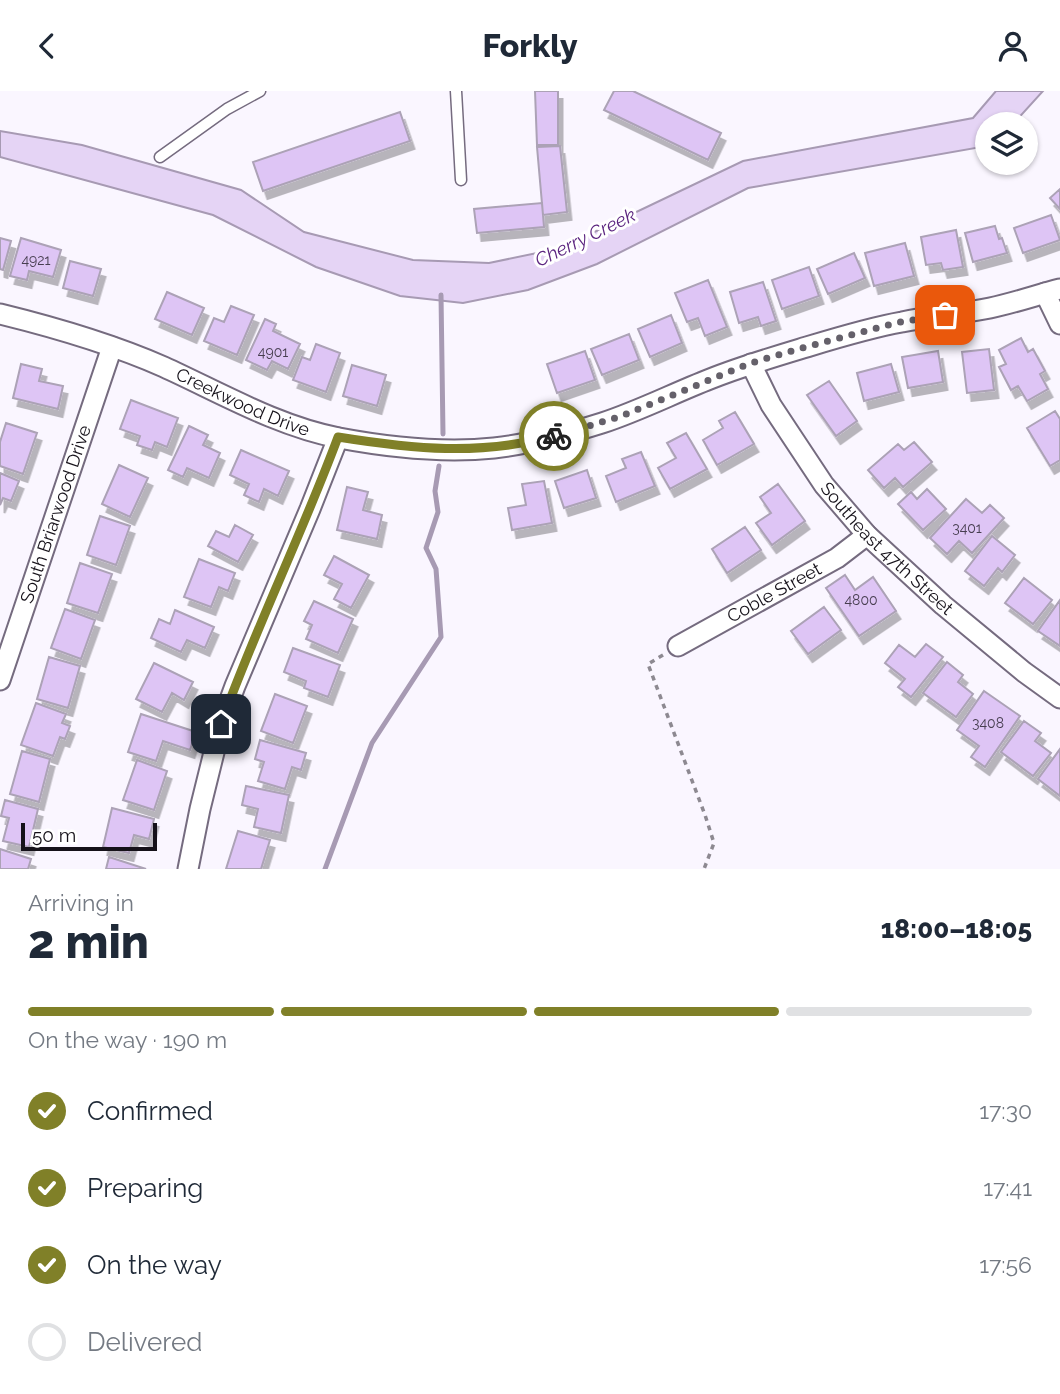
<!DOCTYPE html>
<meta charset="utf-8">
<style>
:root{--surface:#fff;--page:#f2f2f3;--text:#1f2937;--muted:#747a83;--line:#e0e1e3;--accent:#808028}
body{margin:0;font-family:Raleway,sans-serif;background:var(--page);color:var(--text);height:100vh;display:flex;flex-direction:column;font-size:26px;white-space:nowrap}
*{box-sizing:border-box;margin:0}
p{font-size:23px;color:var(--muted)}
.icon{flex:none;width:38px;height:38px;fill:none;stroke:currentColor;stroke-width:2;stroke-linecap:round;stroke-linejoin:round}
.map{position:relative;height:778px;overflow:hidden}
.drawer{display:flex;flex-direction:column;background:var(--surface);flex:1}
.drawer>*{flex:none}
.buttons{position:absolute;left:975px;top:21px;display:grid;gap:14px}
.buttons a{display:grid;place-items:center;width:63px;height:63px;border-radius:50%;background:var(--surface);box-shadow:0 2px 5px #0004;font-size:35px}
.scale{position:absolute;left:21px;bottom:18px;width:136px;box-sizing:border-box;padding-left:7px;border:4px solid #151119;border-top:0;font-size:19px;line-height:24px;white-space:nowrap;color:#151119;-webkit-text-stroke:5px #fff;paint-order:stroke}
.pin{position:absolute;display:grid;place-items:center;width:60px;height:60px;color:#fff;margin:-30px;border-radius:14px;box-shadow:0 4px 10px #0006}
.courier{position:absolute;display:grid;place-items:center;width:70px;height:70px;margin:-35px;border:5px solid #808028;border-radius:50%;background:#fff;color:#222;box-shadow:0 2px 9px #0007}
.overview em{font-style:normal;font-weight:800}
.overview div{display:flex;flex-direction:column-reverse}
.overview{display:flex;align-items:center;justify-content:space-between;height:119px;padding:0 28px}
h1{font-size:46px;font-weight:800;line-height:52px}
.bar{display:grid;grid-template-columns:repeat(4,1fr);gap:10px 7px;align-content:center;height:84px;padding:0 28px}
.bar i{height:9px;border-radius:5px;background:var(--line)}
.bar .active{background:var(--accent)}
.bar p{grid-column:span 4}
ol{padding:0 28px;list-style:none}
li{display:flex;align-items:center;gap:21px;height:77px}
li p{margin-inline-start:auto}
li .icon{padding:7px;border-radius:50%;background:var(--accent);color:#fff;stroke-width:4}
li:last-child{color:var(--muted)}
li i{width:38px;height:38px;border:4px solid var(--line);border-radius:50%}
header{display:flex;justify-content:space-between;align-items:center;height:91px;padding:0 28px;background:var(--surface);font-size:32px;font-weight:800}
.map>svg:first-child{display:block}
.water{fill:#e5d4f5;stroke:#a79ab3;stroke-width:2}
.lines{fill:none;stroke-linecap:round;stroke-linejoin:round}
.stream{stroke:#a79ab3;stroke-width:5}
.building{fill:#dec5f5;stroke:#aca2b6;stroke-width:2;filter:url(#shadow)}
.lane-casing{stroke:#756b7f;stroke-width:13}
.street-casing{stroke:#756b7f;stroke-width:23}
.path{stroke:#8d8991;stroke-width:3.5;stroke-dasharray:5 5;stroke-linecap:butt}
.lane{stroke:#fff;stroke-width:10}
.street{stroke:#fff;stroke-width:19}
.done{stroke:#65616a;stroke-width:7;stroke-dasharray:0 12.6}
.route{stroke:#808028;stroke-width:9}
.labels{text-anchor:middle;stroke-width:6;stroke-linejoin:round;paint-order:stroke}
.number-label{font-size:14px;fill:#473e50}
.street-label{font-size:18px;fill:#151119;stroke:#fff}
.water-label{font-size:19px;font-style:italic;fill:#5c2580;stroke:#fff}
</style>
<header><svg class="icon" aria-label="back" viewBox="0 0 24 24"><path d="M15 5l-7 7 7 7"/></svg>Forkly<svg class="icon" aria-label="person" viewBox="0 0 24 24"><circle cx="12" cy="8" r="4"/><path d="M4 21q1-7 8-7t8 7"/></svg></header>
<div class="map">
<svg width="1060" height="778" viewBox="0 0 1060 778">
<defs>
<filter id="shadow"><feDropShadow dx="4.5" dy="8" stdDeviation="0" flood-color="#0004"/></filter>
</defs>
<rect width="100%" height="100%" fill="#faf6ff"/>
<path class="water" d="M 996,0 L 1043,0 L 1013,33 L 987,33 L 987,55 L 748,97 L 597,173 L 528,199 L 463,212 L 400,205 L 316,176 L 213,124 L 0,66 L 0,40 L 82,54 L 241,99 L 304,141 L 413,169 L 489,172 L 561,157 L 743,70 L 973,27 Z"/>
<g class="lines">
<path class="stream" d="M 441,204 L 443,343
M 325,778 L 372,652 L 441,546 L 436,478 L 426,457 L 438,421 L 435,400 L 439,375"/>
</g>
<path class="building" d="M 535,0 L 558,0 L 558,54 L 537,54 Z
M 614,0 L 633,0 L 721,42 L 708,69 L 604,19 Z
M 400,21 L 410,50 L 263,100 L 253,71 Z
M 560,55 L 567,121 L 543,124 L 537,56 Z
M 1060,98 L 1060,118 L 1050,107 Z
M 542,112 L 544,136 L 477,142 L 474,118 Z
M 1051,124 L 1060,149 L 1023,162 L 1014,137 Z
M 995,135 L 999,148 L 1002,147 L 1007,162 L 973,171 L 965,142 Z
M 956,139 L 963,176 L 943,179 L 941,172 L 926,174 L 921,146 Z
M 0,147 L 11,150 L 3,179 L 0,178 Z
M 21,147 L 61,159 L 53,186 L 29,180 L 27,189 L 10,185 Z
M 905,152 L 914,185 L 874,195 L 865,162 Z
M 854,162 L 865,187 L 828,203 L 817,178 Z
M 70,170 L 101,178 L 93,205 L 63,197 Z
M 809,176 L 819,205 L 782,218 L 772,189 Z
M 708,189 L 727,236 L 705,245 L 698,227 L 687,231 L 675,202 Z
M 763,191 L 776,230 L 761,235 L 758,226 L 739,232 L 730,201 Z
M 167,201 L 204,217 L 192,244 L 155,228 Z
M 231,215 L 254,224 L 237,264 L 204,250 L 214,227 L 224,231 Z
M 671,224 L 682,252 L 650,266 L 638,238 Z
M 265,228 L 276,233 L 273,240 L 300,253 L 288,278 L 272,270 L 267,279 L 246,269 Z
M 629,243 L 639,269 L 602,284 L 591,258 Z
M 1021,247 L 1028,261 L 1033,258 L 1045,280 L 1040,283 L 1048,298 L 1027,310 L 1018,295 L 1011,299 L 999,276 L 1006,273 L 999,259 Z
M 316,253 L 340,262 L 326,301 L 293,289 L 302,266 L 310,269 Z
M 989,258 L 994,299 L 967,302 L 962,261 Z
M 585,260 L 595,289 L 557,302 L 547,273 Z
M 938,260 L 943,291 L 908,297 L 902,266 Z
M 21,273 L 42,278 L 39,290 L 63,295 L 58,318 L 13,307 Z
M 891,273 L 899,301 L 864,310 L 857,282 Z
M 352,274 L 386,284 L 377,315 L 343,305 Z
M 829,290 L 857,330 L 836,345 L 807,304 Z
M 131,309 L 178,327 L 167,356 L 155,351 L 152,359 L 137,354 L 140,345 L 120,338 Z
M 1055,320 L 1060,328 L 1060,369 L 1050,375 L 1027,337 Z
M 735,321 L 754,353 L 717,374 L 703,349 L 723,337 L 719,330 Z
M 6,332 L 37,342 L 23,383 L 0,375 L 0,351 Z
M 189,335 L 208,344 L 203,354 L 220,362 L 209,387 L 187,377 L 183,386 L 168,379 Z
M 686,342 L 707,378 L 670,398 L 658,377 L 676,367 L 667,352 Z
M 914,351 L 932,371 L 903,396 L 895,387 L 884,397 L 868,379 L 898,353 L 904,359 Z
M 241,359 L 289,380 L 278,405 L 264,398 L 259,411 L 244,404 L 249,393 L 230,384 Z
M 641,361 L 655,395 L 616,411 L 606,385 L 626,377 L 622,368 Z
M 119,374 L 148,387 L 130,426 L 102,413 Z
M 587,379 L 596,407 L 564,417 L 555,390 Z
M 0,382 L 19,390 L 11,410 L 3,407 L 0,414 Z
M 544,390 L 552,432 L 512,439 L 508,417 L 526,414 L 522,393 Z
M 778,393 L 805,430 L 772,454 L 756,432 L 771,422 L 760,406 Z
M 347,396 L 368,401 L 363,419 L 382,424 L 377,448 L 337,439 Z
M 927,398 L 946,418 L 923,439 L 898,413 L 911,401 L 917,408 Z
M 966,408 L 982,422 L 990,414 L 1004,427 L 972,462 L 959,450 L 947,463 L 930,447 Z
M 100,425 L 130,435 L 116,474 L 87,464 Z
M 235,434 L 253,444 L 238,471 L 208,455 L 216,440 L 229,446 Z
M 745,436 L 761,459 L 727,482 L 712,458 Z
M 992,445 L 1015,464 L 1002,481 L 998,477 L 984,495 L 965,480 Z
M 334,465 L 369,484 L 351,517 L 334,508 L 342,493 L 324,484 Z
M 199,468 L 235,482 L 228,500 L 219,496 L 211,516 L 184,506 Z
M 80,472 L 112,483 L 98,522 L 67,512 Z
M 845,484 L 855,499 L 873,486 L 896,520 L 859,545 L 826,497 Z
M 1024,487 L 1052,509 L 1033,533 L 1005,512 Z
M 1060,509 L 1060,555 L 1038,540 Z
M 314,510 L 353,528 L 338,562 L 306,548 L 312,534 L 304,530 Z
M 824,516 L 841,539 L 808,563 L 791,540 Z
M 65,518 L 95,529 L 81,568 L 51,557 Z
M 175,519 L 214,536 L 205,557 L 187,549 L 181,561 L 151,547 L 159,528 L 170,533 Z
M 926,553 L 943,566 L 911,606 L 898,596 L 905,588 L 885,572 L 899,554 L 915,566 Z
M 293,557 L 340,574 L 328,606 L 304,597 L 306,590 L 284,581 Z
M 49,566 L 80,575 L 68,617 L 37,608 Z
M 947,571 L 963,584 L 958,591 L 973,603 L 956,626 L 923,602 Z
M 154,572 L 193,591 L 184,609 L 172,602 L 162,621 L 136,608 Z
M 984,600 L 1020,625 L 985,676 L 971,666 L 979,655 L 957,639 Z
M 275,603 L 307,615 L 293,652 L 261,640 Z
M 36,612 L 66,623 L 62,632 L 70,635 L 65,648 L 60,646 L 53,665 L 21,654 Z
M 141,623 L 196,641 L 190,659 L 163,650 L 156,670 L 128,661 Z
M 1024,630 L 1041,642 L 1035,650 L 1051,662 L 1033,685 L 1001,661 Z
M 260,649 L 306,662 L 301,679 L 292,676 L 285,698 L 258,690 L 264,671 L 255,668 Z
M 1060,658 L 1060,705 L 1038,688 Z
M 22,660 L 50,668 L 39,711 L 10,703 Z
M 137,669 L 167,680 L 154,719 L 123,709 Z
M 246,695 L 289,704 L 281,742 L 254,736 L 258,718 L 242,714 Z
M 5,709 L 38,718 L 29,756 L 3,750 L 9,727 L 1,725 Z
M 112,717 L 154,728 L 149,748 L 134,744 L 129,762 L 103,756 Z
M 238,740 L 270,749 L 261,778 L 226,778 Z
M 0,758 L 31,768 L 28,778 L 0,778 Z
M 109,766 L 146,778 L 106,778 Z"/>
<g class="lines">
<g class="lane-casing">
<path id="lane" d="M 456,0 L 461,89
M 160,66 L 227,18 L 260,0"/>
</g>
<g class="street-casing">
<g id="street">
<path d="M 1045,202 L 1060,233"/>
<path id="s1" d="M 0,223 C 53,236 114,254 164,276 C 221,302 277,335 339,347 C 387,356 445,362 494,357 C 530,353 567,343 602,332 C 639,320 674,302 710,288 C 740,276 770,267 800,258 C 833,248 868,237 902,231 C 931,225 961,223 990,217 C 1014,212 1037,204 1060,198"/>
<path id="s2" d="M 751,273 L 771,314 L 824,394 L 867,444 L 943,514 L 1024,581 L 1060,607"/>
<path id="s3" d="M 678,555 L 837,467 L 867,444"/>
<path id="s4" d="M 0,589 L 112,256"/>
<path d="M 188,778 L 200,718 L 221,633 L 235,595 L 310,418 L 338,347"/>
</g>
</g>
<path class="path" d="M 663,564 L 648,573 L 705,724 L 714,752 L 704,778"/>
<use href="#lane" class="lane"/>
<use href="#street" class="street"/>
</g>
<g class="lines">
<path class="done" d="M 554,345 L 619,326 L 751,272 L 802,257 L 900,231 L 945,224"/>
<path class="route" d="M 221,633 C 256,536 302,443 338,346 C 413,358 479,365 554,345"/>
</g>
<g class="labels">
<g class="number-label">
<text x="36" y="174">4921</text>
<text x="273" y="266">4901</text>
<text x="967" y="442">3401</text>
<text x="861" y="514">4800</text>
<text x="988" y="637">3408</text>
</g>
<g class="street-label">
<text dy="6" stroke="none"><textPath href="#s1" startOffset="259">Creekwood Drive</textPath></text>
<text dy="6" stroke="none"><textPath href="#s4" startOffset="175">South Briarwood Drive</textPath></text>
<text dy="6" stroke="none"><textPath href="#s2" startOffset="231">Southeast 47th Street</textPath></text>
<text dy="6" stroke="none"><textPath href="#s3" startOffset="110">Coble Street</textPath></text>
</g>
<g class="water-label">
<text transform="translate(585 146) rotate(-26)" y="7">Cherry Creek</text>
</g>
</g>
</svg>
<div class="buttons">
<a><svg class="icon" aria-label="layers" viewBox="0 0 24 24"><path d="M12 4l9 5-9 5-9-5zM3 14l9 5 9-5"/></svg></a>
</div>
<div class="scale">50 m</div>
<div class="pin" style="left:945px;top:224px;background:#ea580c"><svg class="icon" aria-label="bag" viewBox="0 0 24 24"><path d="M5 8h14l-1 12H6zM9 8a3 3 0 0 1 6 0"/></svg></div>
<div class="pin" style="left:221px;top:633px;background:#1f2937"><svg class="icon" aria-label="home" viewBox="0 0 24 24"><path d="M3 11l9-7 9 7M6 9v11h12V9"/></svg></div>
<div class="courier" style="left:554px;top:345px"><svg class="icon" aria-label="bike" viewBox="0 0 24 24"><circle cx="6" cy="16" r="4"/><circle cx="18" cy="16" r="4"/><path d="M6 16l4-8h5l3 8M10 8l3 8H6M13 5h3"/></svg></div>
</div>
<section class="drawer">
<div class="overview"><div><h1>2 min</h1><p>Arriving in</p></div><em>18:00–18:05</em></div>
<div class="bar"><i class="active"></i><i class="active"></i><i class="active"></i><i></i><p>On the way · 190 m</p></div>
<ol>
<li><svg class="icon" aria-label="check" viewBox="0 0 24 24"><path d="M5 12l5 5 9-10"/></svg>Confirmed<p>17:30</p></li>
<li><svg class="icon" aria-label="check" viewBox="0 0 24 24"><path d="M5 12l5 5 9-10"/></svg>Preparing<p>17:41</p></li>
<li><svg class="icon" aria-label="check" viewBox="0 0 24 24"><path d="M5 12l5 5 9-10"/></svg>On the way<p>17:56</p></li>
<li><i></i>Delivered</li>
</ol>
</section>
